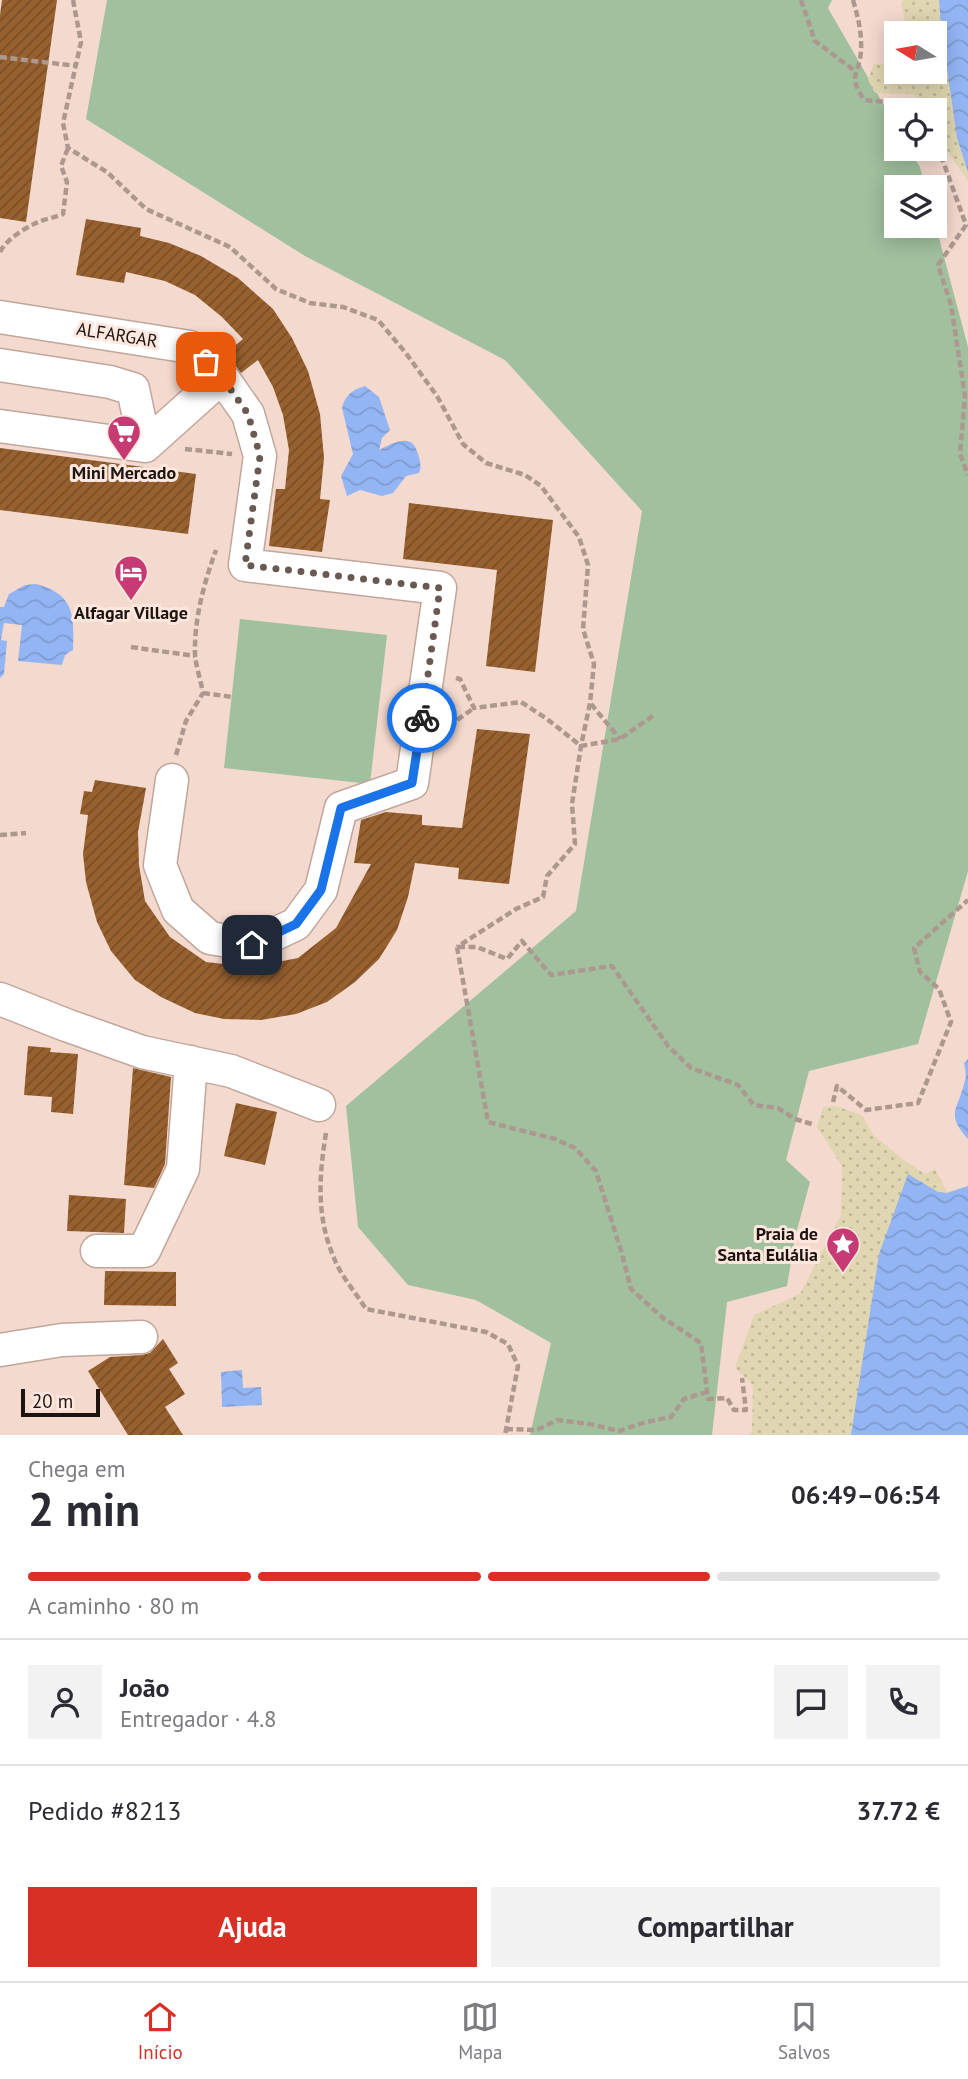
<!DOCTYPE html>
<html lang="pt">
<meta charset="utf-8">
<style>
:root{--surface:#fff;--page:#f2f2f3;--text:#2b2b33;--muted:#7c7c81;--line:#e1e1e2;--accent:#d93025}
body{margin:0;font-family:"PT Sans",sans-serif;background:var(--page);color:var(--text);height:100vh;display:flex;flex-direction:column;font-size:26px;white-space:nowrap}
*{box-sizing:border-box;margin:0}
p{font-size:23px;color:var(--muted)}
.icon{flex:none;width:38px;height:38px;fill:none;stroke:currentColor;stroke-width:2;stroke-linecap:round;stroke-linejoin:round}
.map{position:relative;height:1435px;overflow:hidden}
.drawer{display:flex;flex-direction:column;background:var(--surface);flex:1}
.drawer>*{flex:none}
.needle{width:46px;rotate:281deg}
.tools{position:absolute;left:884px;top:21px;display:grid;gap:14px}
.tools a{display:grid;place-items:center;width:63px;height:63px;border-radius:0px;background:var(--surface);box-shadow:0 4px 18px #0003;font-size:35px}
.scale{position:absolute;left:21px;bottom:18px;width:79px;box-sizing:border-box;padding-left:7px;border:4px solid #1d1410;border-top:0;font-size:19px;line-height:24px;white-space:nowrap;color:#1d1410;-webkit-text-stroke:5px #fee7de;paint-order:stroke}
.pin{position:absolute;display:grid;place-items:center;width:60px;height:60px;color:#fff;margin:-30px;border-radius:14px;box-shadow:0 4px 10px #0006}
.courier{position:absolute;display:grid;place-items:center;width:70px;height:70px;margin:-35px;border:5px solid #1a73e8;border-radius:50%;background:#fff;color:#222;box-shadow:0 2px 9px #0007}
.overview em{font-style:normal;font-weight:700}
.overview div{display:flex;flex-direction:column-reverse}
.overview{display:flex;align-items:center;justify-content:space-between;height:119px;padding:0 28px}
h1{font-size:46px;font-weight:700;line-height:52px}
.bar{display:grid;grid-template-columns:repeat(4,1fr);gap:10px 7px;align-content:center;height:84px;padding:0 28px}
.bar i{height:9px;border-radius:5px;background:var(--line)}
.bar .selected{background:var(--accent)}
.bar p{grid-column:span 4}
.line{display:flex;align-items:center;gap:18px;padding:0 28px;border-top:2px solid var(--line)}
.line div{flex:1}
.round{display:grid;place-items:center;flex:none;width:74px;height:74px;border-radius:0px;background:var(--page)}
.primary-button{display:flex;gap:14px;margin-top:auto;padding:14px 28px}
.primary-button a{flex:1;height:80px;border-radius:0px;background:var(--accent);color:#fff;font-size:28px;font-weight:700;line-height:80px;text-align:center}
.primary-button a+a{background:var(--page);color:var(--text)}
.tabs{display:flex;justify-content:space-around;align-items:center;height:98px;border-top:2px solid var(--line);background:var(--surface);font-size:19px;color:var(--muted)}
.tabs a{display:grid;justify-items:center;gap:4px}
.tabs .selected{color:var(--accent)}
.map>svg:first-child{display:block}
.grass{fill:#a0c09e}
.sand{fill:url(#sand-dots)}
.water{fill:url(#water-waves)}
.building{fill:url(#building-hatch)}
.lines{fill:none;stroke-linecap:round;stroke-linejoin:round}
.minor-casing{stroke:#c0a69b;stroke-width:35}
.path{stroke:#ad9890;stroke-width:4.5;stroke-dasharray:7 3.5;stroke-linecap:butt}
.minor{stroke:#fff;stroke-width:32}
.done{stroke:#685952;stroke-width:7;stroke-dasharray:0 12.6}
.route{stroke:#1a73e8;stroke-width:9}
.labels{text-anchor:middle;stroke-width:6;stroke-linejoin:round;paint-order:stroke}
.street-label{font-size:18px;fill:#1d1410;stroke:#fee7de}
.poi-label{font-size:18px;font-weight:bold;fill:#1d1410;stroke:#fee7de}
</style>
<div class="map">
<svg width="968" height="1435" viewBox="0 0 968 1435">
<defs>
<pattern id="sand-dots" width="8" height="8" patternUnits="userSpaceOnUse" patternTransform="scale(1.75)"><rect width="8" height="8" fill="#e0d6b1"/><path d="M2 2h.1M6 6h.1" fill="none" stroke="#c0b797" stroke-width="1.8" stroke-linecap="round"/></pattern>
<pattern id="water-waves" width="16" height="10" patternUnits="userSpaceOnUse" patternTransform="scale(1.75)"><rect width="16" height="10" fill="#94b5f4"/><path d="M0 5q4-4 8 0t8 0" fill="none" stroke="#7f9bd0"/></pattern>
<pattern id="building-hatch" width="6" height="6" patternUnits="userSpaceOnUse" patternTransform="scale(1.75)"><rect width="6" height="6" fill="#97602f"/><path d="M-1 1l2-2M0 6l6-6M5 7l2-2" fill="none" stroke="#7b4e27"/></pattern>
</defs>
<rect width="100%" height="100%" fill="#f4d9ce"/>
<path class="grass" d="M 107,0 L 832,0 L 828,8 L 896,126 L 896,149 L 909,149 L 920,167 L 925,187 L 896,187 L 896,226 L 934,226 L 935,223 L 968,347 L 968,871 L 918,1044 L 809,1071 L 786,1160 L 810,1182 L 795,1237 L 787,1286 L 727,1302 L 712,1435 L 530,1435 L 551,1343 L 476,1300 L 408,1285 L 358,1227 L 346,1106 L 576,911 L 642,511 L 505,360 L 305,256 L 86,119 Z
M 240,619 L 387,635 L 370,784 L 224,768 Z"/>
<path class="sand" d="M 903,0 L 960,0 L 968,32 L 968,181 C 953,160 935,136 934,110 L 929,110 L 925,100 L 911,94 L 875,93 L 868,80 L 874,64 L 896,64 L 896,72 L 934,72 L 934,33 L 908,33 L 901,4 Z
M 835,1106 L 862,1115 L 873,1135 L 905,1161 L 925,1174 L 935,1169 L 947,1192 L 968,1186 L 924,1435 L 749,1435 L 752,1430 L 753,1385 L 735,1368 L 754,1315 L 800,1294 L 841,1215 L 842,1166 L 817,1127 L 823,1107 Z"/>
<path class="water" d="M 939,0 L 968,0 L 968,172 L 957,138 L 941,27 Z
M 365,386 L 379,397 L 390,430 L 382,438 L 379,450 C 391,444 411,432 417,451 C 420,460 422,465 419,473 L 406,476 L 393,493 L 382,496 L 360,490 L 347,496 L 341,476 L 353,454 L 342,408 C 345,395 352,390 365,386 Z
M 36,584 C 75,594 74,616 73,650 L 65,655 L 62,665 L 18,661 L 22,625 L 4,623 L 1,640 L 7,641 L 4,674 L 0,678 L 0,607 L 4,607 L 9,594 L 25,585 Z
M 968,1059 L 968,1139 C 944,1113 959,1109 965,1080 C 967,1075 965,1069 964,1063 Z
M 908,1174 L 938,1192 L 947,1193 L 968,1186 L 968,1435 L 851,1435 L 879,1254 Z
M 242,1370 L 243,1388 L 261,1387 L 262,1405 L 222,1407 L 221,1372 Z"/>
<path class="building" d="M 2,0 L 57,0 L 26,222 L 0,218 L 0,15 Z
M 86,219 L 141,228 L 140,236 L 169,243 L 201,256 L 238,278 L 273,309 L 292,338 L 308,371 L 320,414 L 324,458 L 320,499 L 330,500 L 322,552 L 269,546 L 276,489 L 285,489 L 289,450 L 283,415 L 273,387 L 258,360 L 241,373 L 226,353 L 243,339 L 222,317 L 195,295 L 165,281 L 126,272 L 124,283 L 76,275 Z
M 0,448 L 196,474 L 188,534 L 0,510 Z
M 409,503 L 553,520 L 535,672 L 486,666 L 497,570 L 403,559 Z
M 477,729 L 530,734 L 509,884 L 458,879 L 459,868 L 415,863 L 408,897 L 397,930 L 379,959 L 355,982 L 327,1002 L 296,1014 L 261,1020 L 224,1019 L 195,1013 L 161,997 L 135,980 L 111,951 L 97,922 L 86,882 L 83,854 L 88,815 L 80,814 L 84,791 L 92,792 L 95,780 L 146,788 L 138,832 L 139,865 L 145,901 L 170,937 L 206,962 L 251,967 L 298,958 L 336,928 L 371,864 L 354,863 L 361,820 L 386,812 L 422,815 L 422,825 L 462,828 Z
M 28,1046 L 51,1048 L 50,1052 L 78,1054 L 73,1114 L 51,1112 L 52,1097 L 24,1095 Z
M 133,1068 L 171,1077 L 165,1164 L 154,1188 L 124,1185 Z
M 236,1103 L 277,1112 L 265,1165 L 224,1156 Z
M 69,1195 L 126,1199 L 124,1233 L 67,1231 Z
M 105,1271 L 176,1272 L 176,1306 L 104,1305 Z
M 163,1339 L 178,1363 L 169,1369 L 185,1394 L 165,1407 L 183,1435 L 128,1435 L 88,1371 L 110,1357 L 142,1355 L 150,1353 Z"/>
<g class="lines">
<g class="minor-casing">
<path id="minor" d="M 0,317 L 190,347 L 222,377 L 248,414 L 260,456 L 245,565 L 440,588 L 412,783 L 341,808 L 321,890 L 296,924 L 252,945 L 210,938 L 178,910 L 160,865 L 172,780
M 0,365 L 110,382 L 133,389 L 145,446 L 0,426
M 145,446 L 222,377
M 0,999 L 66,1025 L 142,1052 L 231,1071 L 319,1105
M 97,1251 L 144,1251 L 183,1169 L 191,1062
M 0,1350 L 62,1340 L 141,1337"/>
</g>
<path class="path" d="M 73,0 L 81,42 L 63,123 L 68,148 L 107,172 L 146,209 L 230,247 L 276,289 L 310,303 L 343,307 L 378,320 L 405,352 L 437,396 L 463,444 L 486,463 L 525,475 L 541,486 L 579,537 L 588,565 L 583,629 L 594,664 L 590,703 L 581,746 L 572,804 L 575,844 L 547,876 L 543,897 L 516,909 L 457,947
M 801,0 L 815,41 L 855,71
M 853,0 C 858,17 862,33 861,51 C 859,77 847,73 864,100 L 917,105 L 921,110
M 0,57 L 77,66
M 934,136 L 966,225 L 938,265 L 951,305 L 965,396 L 960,454 L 968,475
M 0,252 C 6,240 23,229 36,223 C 44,219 54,218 63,214 L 67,182 L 61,166 L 68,148
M 185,449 L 232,454
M 131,647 L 195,656
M 456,678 L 460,679 L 474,708 L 521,702 L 547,719 L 581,746 L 620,739 L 654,715
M 203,693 L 232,697
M 591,704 L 620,739
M 447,722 L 457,720 L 474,708
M 176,755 L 186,721 L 203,693 C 201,681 196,667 195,655 C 194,619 204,583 216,550
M 0,835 L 26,833
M 457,947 L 488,1122 L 555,1139 L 575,1148 L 596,1171 L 622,1254 L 631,1289 L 663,1318 L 701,1343 L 708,1399 L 727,1398 L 734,1410 L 746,1410 L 742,1378
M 458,947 L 477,947 L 507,959 L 522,941 L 551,975 L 612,966 L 668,1046 L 691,1068 L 738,1085 L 754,1105 L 778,1108 L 795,1119 L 815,1125
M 833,1102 L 837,1086 L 866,1110 L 918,1103 L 951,1022 L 939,989 L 920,972 L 914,948 L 968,900
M 326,1133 C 319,1176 316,1216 334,1258 C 341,1276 356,1293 366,1309 L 486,1332 L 508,1344 L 518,1366 L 505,1435
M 506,1429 L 537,1430 L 557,1420 L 590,1424 L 619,1431 L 646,1422 L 671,1417 L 684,1399 L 707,1392"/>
<use href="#minor" class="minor"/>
</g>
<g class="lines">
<path class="done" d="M 206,362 L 222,377 L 248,414 L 260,456 L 245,565 L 440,588 L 422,718"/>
<path class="route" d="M 252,945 L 296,924 L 321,890 L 341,808 L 412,783 L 422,718"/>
</g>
<defs>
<g id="supermarket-pin" transform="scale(1.75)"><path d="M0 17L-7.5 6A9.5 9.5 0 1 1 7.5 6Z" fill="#c63b73" stroke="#fee7de"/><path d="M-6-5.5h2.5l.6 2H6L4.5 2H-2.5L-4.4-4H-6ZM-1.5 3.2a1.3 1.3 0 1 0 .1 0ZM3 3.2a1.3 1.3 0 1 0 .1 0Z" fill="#fff"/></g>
<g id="hotel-pin" transform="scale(1.75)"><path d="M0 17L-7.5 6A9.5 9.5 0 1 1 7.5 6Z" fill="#c63b73" stroke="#fee7de"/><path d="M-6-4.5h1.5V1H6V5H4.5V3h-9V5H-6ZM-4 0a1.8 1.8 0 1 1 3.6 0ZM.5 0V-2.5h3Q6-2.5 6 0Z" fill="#fff"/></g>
<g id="sight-pin" transform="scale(1.75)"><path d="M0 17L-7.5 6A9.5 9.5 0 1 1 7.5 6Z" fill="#c63b73" stroke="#fee7de"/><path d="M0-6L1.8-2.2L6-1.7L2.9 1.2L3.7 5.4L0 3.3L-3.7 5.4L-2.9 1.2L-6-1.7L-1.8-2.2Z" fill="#fff"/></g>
</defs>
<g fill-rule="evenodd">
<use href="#supermarket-pin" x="124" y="432"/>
<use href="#hotel-pin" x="131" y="572"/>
<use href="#sight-pin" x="843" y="1244"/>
</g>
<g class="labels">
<g class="street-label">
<text transform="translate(117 335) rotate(9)" y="6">ALFARGAR</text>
</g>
<g class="poi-label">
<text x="124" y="479">Mini Mercado</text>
<text x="131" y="619">Alfagar Village</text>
<text x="818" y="1240" text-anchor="end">Praia de<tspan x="818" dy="21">Santa Eulália</tspan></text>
</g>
</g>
</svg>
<div class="tools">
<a><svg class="needle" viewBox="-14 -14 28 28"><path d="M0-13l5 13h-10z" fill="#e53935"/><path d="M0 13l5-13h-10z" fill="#7c7c81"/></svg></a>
<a><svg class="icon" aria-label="locate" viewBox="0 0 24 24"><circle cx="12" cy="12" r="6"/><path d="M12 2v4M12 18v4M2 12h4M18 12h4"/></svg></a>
<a><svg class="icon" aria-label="layers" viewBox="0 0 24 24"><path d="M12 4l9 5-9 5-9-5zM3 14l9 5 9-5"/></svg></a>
</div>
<div class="scale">20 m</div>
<div class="pin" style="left:206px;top:362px;background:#ea580c"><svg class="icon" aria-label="bag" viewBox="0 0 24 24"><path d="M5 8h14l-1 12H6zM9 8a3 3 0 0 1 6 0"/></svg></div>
<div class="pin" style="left:252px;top:945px;background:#1f2937"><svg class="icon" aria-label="home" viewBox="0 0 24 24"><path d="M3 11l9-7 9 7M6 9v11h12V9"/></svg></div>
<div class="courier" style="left:422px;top:718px"><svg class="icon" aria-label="bike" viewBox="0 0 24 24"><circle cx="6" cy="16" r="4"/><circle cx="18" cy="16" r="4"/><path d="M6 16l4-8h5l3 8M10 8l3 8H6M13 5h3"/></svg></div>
</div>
<section class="drawer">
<div class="overview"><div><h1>2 min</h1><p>Chega em</p></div><em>06:49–06:54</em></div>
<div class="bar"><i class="selected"></i><i class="selected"></i><i class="selected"></i><i></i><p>A caminho · 80 m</p></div>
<div class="line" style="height:126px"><a class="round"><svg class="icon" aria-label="person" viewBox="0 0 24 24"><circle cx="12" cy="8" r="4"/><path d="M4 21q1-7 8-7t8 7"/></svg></a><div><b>João</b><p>Entregador · 4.8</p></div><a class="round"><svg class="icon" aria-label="chat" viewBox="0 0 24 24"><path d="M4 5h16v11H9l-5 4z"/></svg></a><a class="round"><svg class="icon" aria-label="phone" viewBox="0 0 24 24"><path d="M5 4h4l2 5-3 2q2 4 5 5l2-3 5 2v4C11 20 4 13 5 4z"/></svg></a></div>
<div class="line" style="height:91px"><div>Pedido #8213</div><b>37.72 €</b></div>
<div class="primary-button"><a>Ajuda</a><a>Compartilhar</a></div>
</section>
<nav class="tabs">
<a class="selected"><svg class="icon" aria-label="home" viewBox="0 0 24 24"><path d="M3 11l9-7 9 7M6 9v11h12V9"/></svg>Início</a>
<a><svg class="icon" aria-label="map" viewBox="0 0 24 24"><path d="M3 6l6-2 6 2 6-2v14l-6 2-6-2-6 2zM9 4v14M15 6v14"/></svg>Mapa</a>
<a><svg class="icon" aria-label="saved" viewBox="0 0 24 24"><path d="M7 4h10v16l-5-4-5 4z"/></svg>Salvos</a>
</nav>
